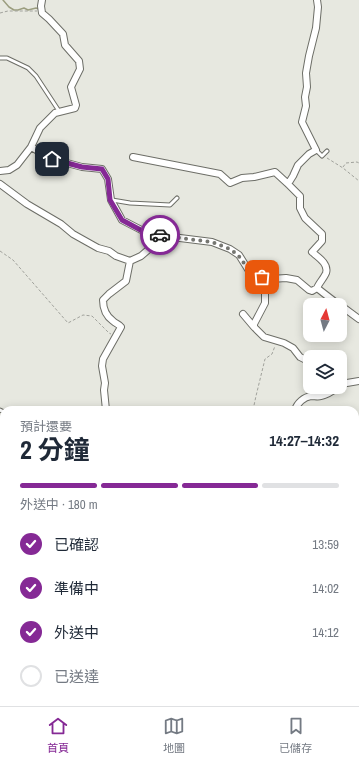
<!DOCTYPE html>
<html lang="zh-TW">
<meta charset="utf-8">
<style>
:root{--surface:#fff;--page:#f6f6f7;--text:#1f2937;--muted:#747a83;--line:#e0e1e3;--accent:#852995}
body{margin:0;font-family:"Archivo Narrow","Noto Sans TC",sans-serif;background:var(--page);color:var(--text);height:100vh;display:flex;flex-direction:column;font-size:15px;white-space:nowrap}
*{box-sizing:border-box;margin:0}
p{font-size:13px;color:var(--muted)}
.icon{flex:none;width:22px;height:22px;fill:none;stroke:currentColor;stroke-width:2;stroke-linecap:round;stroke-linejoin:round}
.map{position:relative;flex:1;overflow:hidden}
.sheet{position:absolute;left:0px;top:406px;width:359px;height:300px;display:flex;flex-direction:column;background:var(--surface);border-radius:12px 12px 0 0;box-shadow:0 2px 10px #0003}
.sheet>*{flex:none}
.needle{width:26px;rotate:6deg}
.buttons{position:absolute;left:303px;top:298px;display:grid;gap:8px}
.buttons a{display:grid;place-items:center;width:44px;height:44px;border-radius:8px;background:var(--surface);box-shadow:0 2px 10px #0003;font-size:20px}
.pin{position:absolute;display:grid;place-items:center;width:34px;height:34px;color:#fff;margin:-17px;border-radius:8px;box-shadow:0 2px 6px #0006}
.courier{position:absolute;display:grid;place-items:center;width:40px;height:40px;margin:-20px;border:3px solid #852995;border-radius:50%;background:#fff;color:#222;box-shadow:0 1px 5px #0007}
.summary em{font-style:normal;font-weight:700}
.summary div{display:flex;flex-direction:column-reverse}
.summary{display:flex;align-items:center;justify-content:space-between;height:68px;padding:0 20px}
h1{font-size:26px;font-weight:700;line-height:30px}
.bar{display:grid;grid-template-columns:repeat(4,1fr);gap:6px 4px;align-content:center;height:48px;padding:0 20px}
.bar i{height:5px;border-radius:3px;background:var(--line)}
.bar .on{background:var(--accent)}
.bar p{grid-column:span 4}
ol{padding:0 20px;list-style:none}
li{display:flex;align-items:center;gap:12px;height:44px}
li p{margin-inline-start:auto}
li .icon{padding:4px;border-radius:50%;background:var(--accent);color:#fff;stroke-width:4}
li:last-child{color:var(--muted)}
li i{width:22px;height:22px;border:2px solid var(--line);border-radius:50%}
.tab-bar{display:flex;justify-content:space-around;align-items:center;height:56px;border-top:1px solid var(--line);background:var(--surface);font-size:11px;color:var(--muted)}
.tab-bar a{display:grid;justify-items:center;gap:2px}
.tab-bar .on{color:var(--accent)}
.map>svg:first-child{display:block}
.green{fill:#ced1b9}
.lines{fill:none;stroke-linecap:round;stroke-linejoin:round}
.stream{stroke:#9c9e80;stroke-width:1.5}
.service-casing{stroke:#6d6e67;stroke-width:5}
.minor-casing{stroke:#6d6e67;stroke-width:8}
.tertiary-casing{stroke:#6d6e67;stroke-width:9}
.path{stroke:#a1a29c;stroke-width:1;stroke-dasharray:3 2;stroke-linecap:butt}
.service{stroke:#fff;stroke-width:3}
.minor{stroke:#fff;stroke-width:6}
.tertiary{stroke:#fff;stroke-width:7}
.done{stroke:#757671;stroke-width:4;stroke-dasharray:0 7.2}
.route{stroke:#852995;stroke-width:5}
</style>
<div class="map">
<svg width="359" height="706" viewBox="0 0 359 706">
<rect width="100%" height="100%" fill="#e7e8e0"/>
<path class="green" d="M 0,638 L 4,642 L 4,702 L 62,702 L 60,706 L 0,706 Z
M 192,702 L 333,702 L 336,706 L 277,706 L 273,702 L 266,704 L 265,706 L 185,706 Z"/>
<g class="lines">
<path class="stream" d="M 3,0 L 9,7 L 14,10 L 18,10 L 24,8 L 28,10 L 36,8 L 39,9
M 0,614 L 4,615
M 355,618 L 359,620"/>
<g class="service-casing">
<path id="service" d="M 0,58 L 7,58 L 28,68 L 36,76 L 59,111
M 316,150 L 322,156 L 327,151
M 112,200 L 130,203 L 170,205 L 177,198
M 0,410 L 4,412
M 355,546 L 359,546
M 0,602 L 4,604
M 355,611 L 359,613"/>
</g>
<g class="minor-casing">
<path id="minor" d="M 31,147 L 52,159 L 82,167 L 102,169 L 108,179 L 111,200 L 122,220 L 149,234 L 159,235 L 161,236 L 162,239
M 133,157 L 220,174 L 230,183 L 242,178 L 254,177 L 275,172 L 287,183 L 300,196 L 300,208 L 305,218 L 322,234 L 322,241 L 312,252 C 318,257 329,264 326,273 C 324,278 319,283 317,288
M 0,171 L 9,170 L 17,165 L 31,147 L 40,128 L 55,113 L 75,108 L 76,105 L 71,87 L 80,69 L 79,61 L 65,45 L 63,34 L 49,19 L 42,13 L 41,6 L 42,0
M 0,184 L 27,204 L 61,224 L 73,234 L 98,248 L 109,251 L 116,256 L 130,261 L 141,256 L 156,243 L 162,239 L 172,237 L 212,242 L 230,249 L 239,255 L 249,271 L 262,277 L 271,279 L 286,278 L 297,280 L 309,290 L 312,291 L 317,288 L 339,305
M 288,184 L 293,176 L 298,165 L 309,154 L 316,150 L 302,122 L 306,106 L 305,97 L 307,87 L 306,73 L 309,56 L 316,28 L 318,7 L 317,0
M 271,279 L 265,293 L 265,303 L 254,324 L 254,327 L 264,337 L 284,343 L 293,348 L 300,357 L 310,362
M 340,305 L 359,319
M 243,314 L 254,327
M 340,386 L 341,384 L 359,381
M 106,410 L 104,390 L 105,383 L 102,366 L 103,359 L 121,327 C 119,324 116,324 113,321 C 106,316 103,308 103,300 L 109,294 L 126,281 L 130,261
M 295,410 C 297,403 304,397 311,396 C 315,396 318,397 321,396 C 327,395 333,391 338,387
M 0,626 L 4,628
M 355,631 L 359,633"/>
</g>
<g class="tertiary-casing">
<path id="tertiary" d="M 355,451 L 359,451
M 0,475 L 4,475"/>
</g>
<path class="path" d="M 0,13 L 8,11 L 37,11
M 327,158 L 343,168 L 359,181
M 343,167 L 346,163 L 357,162 L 359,163
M 0,251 L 13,260 L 68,323 L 83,315 L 92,316 L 109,333 L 111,334
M 253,410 L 256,396 L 265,359 L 272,354 L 275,346"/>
<use href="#service" class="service"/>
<use href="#minor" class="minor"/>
<use href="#tertiary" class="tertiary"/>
</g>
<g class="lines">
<path class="done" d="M 160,235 L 162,239 L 172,237 L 212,242 L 230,249 L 238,255 L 249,270 L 262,277"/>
<path class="route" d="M 52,159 L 82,167 L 102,169 L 108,179 L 110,200 L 122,220 L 148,234 L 160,235"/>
</g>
</svg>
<div class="buttons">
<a><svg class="needle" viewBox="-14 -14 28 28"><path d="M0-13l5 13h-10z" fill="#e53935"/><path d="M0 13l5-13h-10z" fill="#747a83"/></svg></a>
<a><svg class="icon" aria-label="layers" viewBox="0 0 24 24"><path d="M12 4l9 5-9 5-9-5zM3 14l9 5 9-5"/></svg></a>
</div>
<div class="pin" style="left:262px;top:277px;background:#ea580c"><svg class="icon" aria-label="bag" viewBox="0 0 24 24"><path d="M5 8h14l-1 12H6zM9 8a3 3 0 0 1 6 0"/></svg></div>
<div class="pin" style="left:52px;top:159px;background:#1f2937"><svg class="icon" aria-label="home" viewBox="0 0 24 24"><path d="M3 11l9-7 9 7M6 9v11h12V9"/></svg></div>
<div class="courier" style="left:160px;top:235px"><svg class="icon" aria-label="car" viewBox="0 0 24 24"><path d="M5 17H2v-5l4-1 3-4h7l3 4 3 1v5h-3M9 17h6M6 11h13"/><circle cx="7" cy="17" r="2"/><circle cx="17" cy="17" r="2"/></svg></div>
<section class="sheet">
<div class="summary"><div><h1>2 分鐘</h1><p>預計還要</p></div><em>14:27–14:32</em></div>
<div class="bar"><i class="on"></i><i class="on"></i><i class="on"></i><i></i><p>外送中 · 180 m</p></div>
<ol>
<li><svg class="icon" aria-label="check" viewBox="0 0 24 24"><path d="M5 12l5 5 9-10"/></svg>已確認<p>13:59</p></li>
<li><svg class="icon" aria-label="check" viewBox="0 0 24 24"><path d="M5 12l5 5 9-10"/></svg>準備中<p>14:02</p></li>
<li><svg class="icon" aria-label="check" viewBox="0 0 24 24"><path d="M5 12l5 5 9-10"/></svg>外送中<p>14:12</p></li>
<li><i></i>已送達</li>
</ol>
</section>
</div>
<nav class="tab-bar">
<a class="on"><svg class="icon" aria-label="home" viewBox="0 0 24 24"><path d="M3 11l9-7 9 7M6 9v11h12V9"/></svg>首頁</a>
<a><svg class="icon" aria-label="map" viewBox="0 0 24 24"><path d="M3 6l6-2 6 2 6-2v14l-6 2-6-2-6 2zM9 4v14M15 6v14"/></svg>地圖</a>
<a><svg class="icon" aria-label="saved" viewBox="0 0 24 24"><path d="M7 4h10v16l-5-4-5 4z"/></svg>已儲存</a>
</nav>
